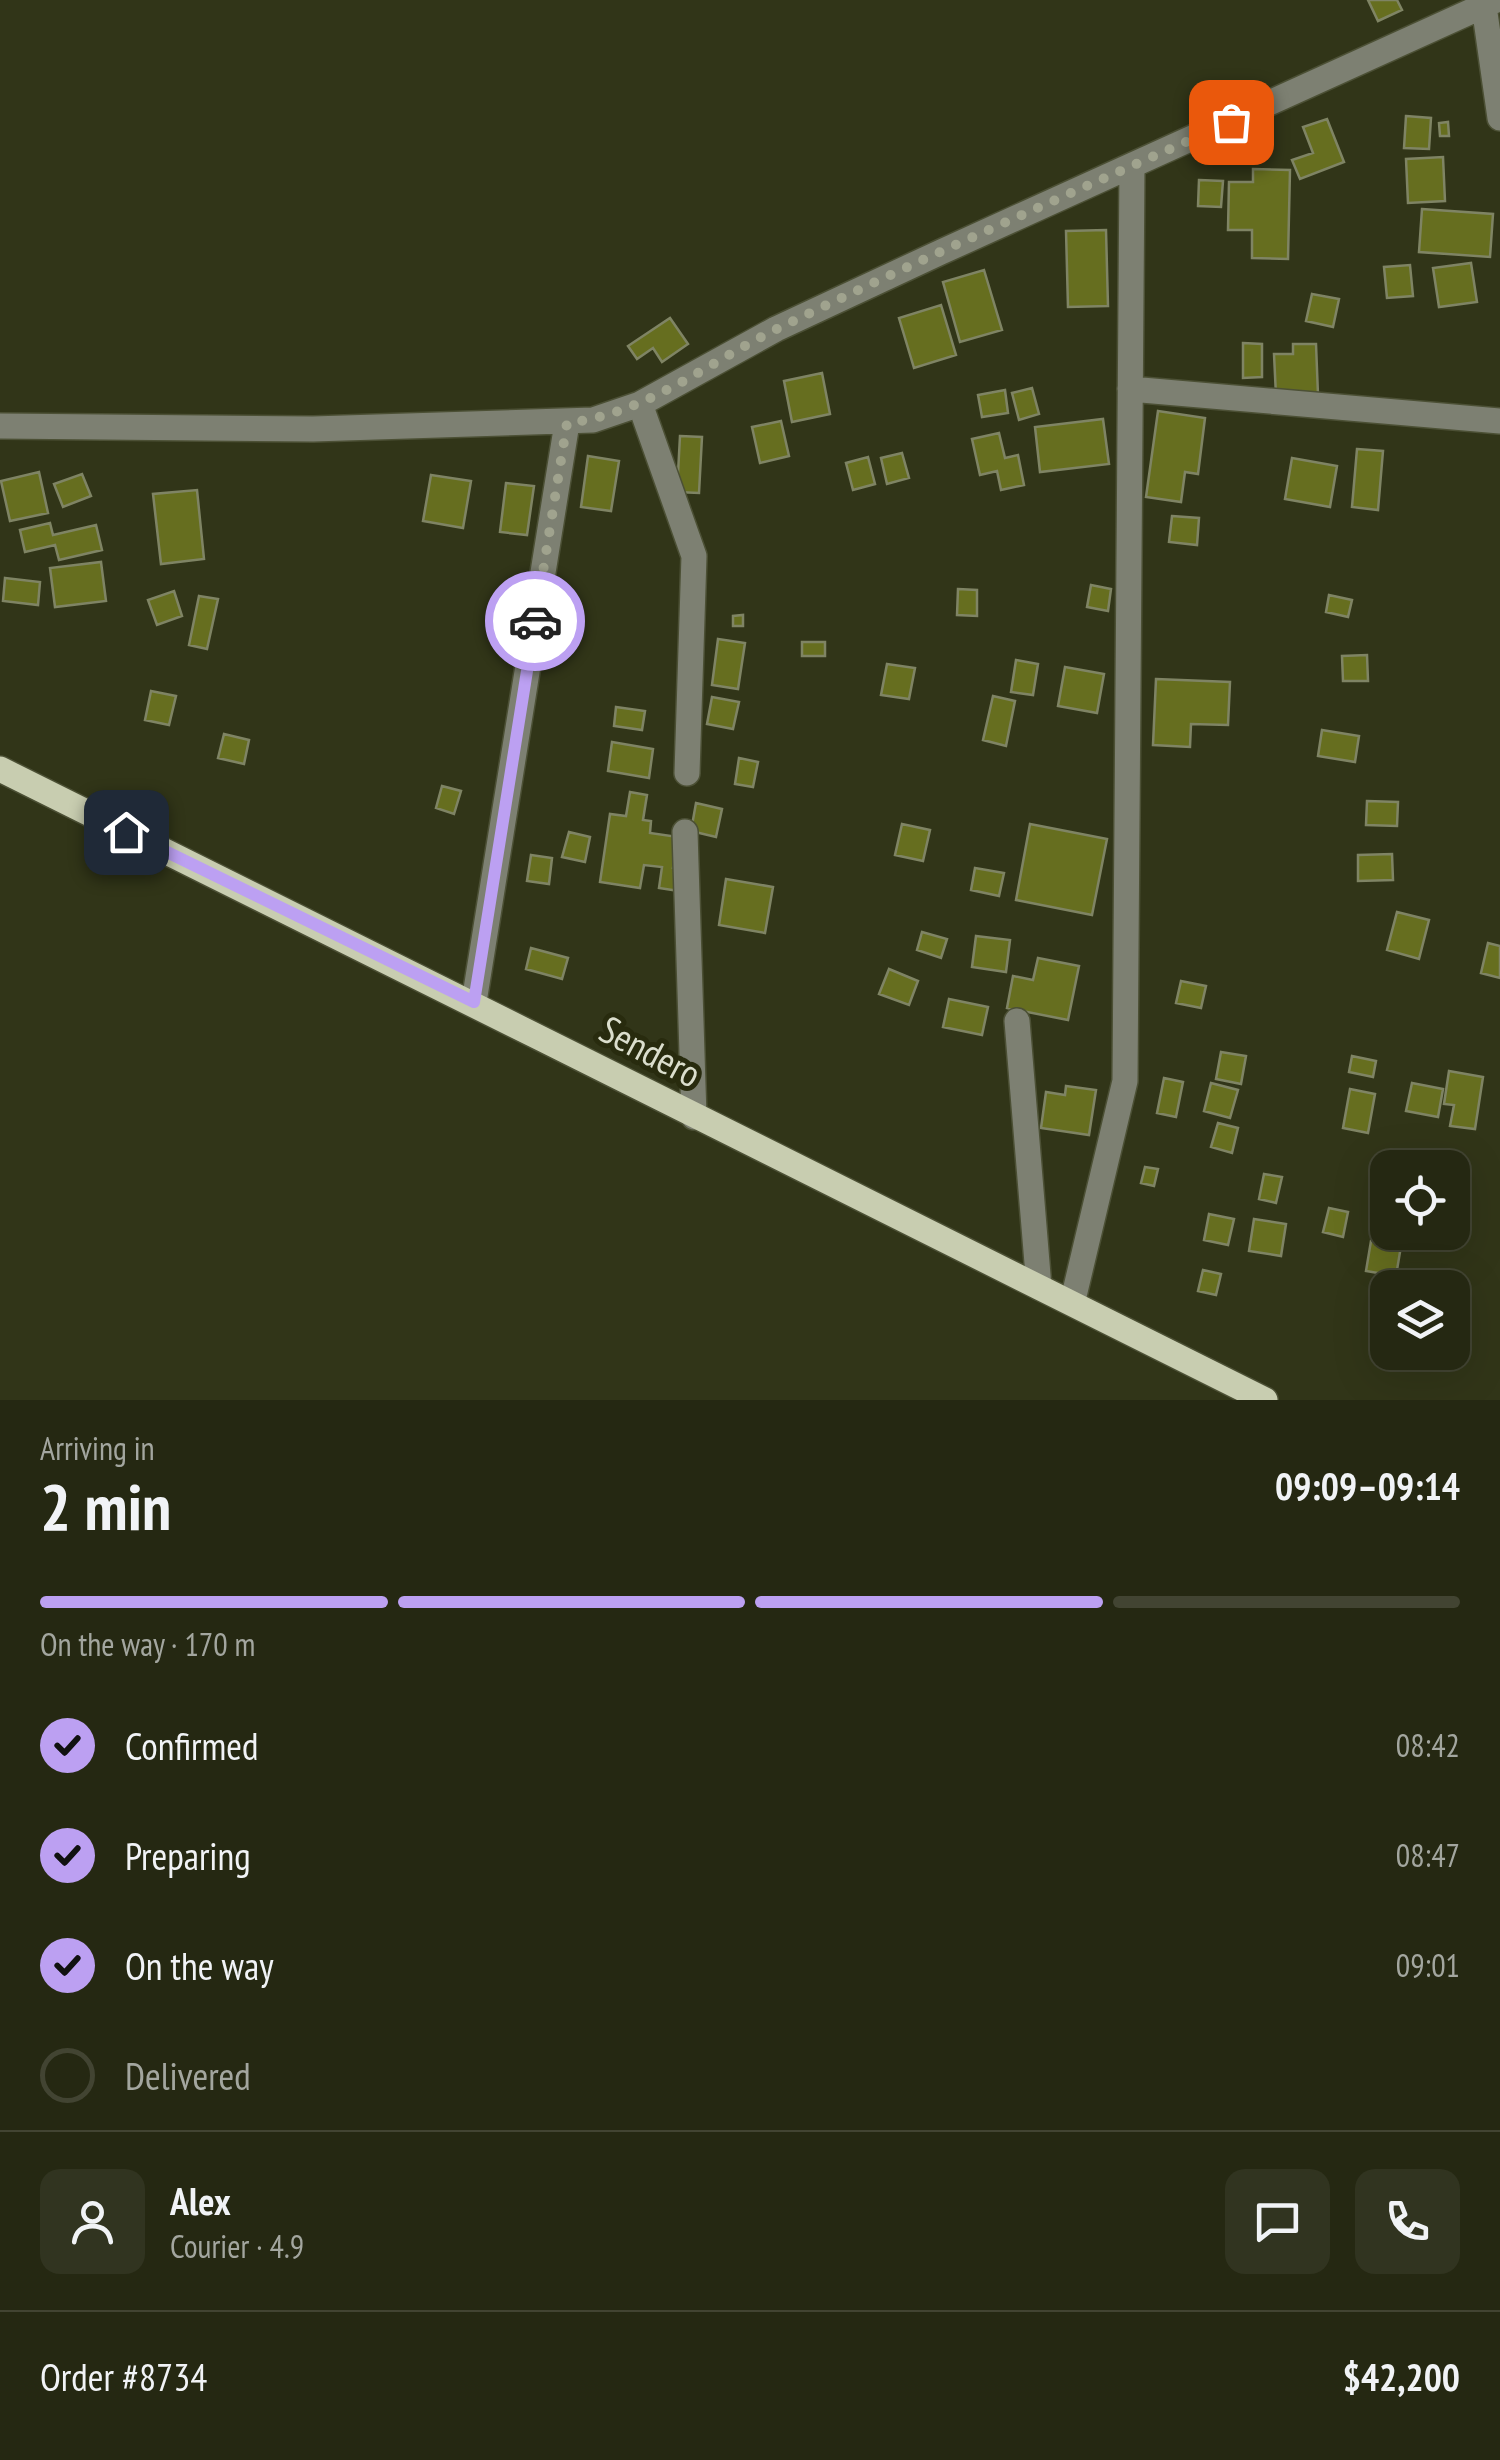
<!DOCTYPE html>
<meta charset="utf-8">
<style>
:root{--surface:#252812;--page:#313420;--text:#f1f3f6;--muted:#a3a69f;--line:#424432;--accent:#bca0f2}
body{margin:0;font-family:"PT Sans Narrow",sans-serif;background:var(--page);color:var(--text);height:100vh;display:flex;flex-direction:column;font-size:38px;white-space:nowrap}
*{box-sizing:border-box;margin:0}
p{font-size:32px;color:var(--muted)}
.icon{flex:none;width:55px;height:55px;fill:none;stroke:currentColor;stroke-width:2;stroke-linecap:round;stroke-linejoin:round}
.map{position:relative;height:1400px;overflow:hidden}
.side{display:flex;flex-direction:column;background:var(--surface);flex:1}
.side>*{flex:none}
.fabs{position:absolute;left:1370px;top:1150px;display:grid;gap:20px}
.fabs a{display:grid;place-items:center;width:100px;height:100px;border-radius:20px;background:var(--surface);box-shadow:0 10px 40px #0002,0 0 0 2px var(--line);font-size:50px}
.pin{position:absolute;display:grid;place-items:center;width:85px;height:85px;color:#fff;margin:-42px;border-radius:20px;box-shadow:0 5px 15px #0006}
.courier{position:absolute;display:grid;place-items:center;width:100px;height:100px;margin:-50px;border:8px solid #bca0f2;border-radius:50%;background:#fff;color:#222;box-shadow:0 2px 12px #0007}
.head em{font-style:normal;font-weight:700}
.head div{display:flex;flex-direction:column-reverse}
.head{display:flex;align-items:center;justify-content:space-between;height:170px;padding:0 40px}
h1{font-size:65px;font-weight:700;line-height:75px}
.bar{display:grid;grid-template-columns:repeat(4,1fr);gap:15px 10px;align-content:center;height:120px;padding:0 40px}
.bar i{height:12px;border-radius:8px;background:var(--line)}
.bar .selected{background:var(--accent)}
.bar p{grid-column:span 4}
.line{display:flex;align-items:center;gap:25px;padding:0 40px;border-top:2px solid var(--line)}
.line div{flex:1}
.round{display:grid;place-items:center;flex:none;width:105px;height:105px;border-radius:20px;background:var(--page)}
ol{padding:0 40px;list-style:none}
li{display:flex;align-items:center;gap:30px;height:110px}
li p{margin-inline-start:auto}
li .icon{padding:10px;border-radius:50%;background:var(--accent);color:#111;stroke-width:4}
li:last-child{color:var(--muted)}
li i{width:55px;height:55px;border:5px solid var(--line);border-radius:50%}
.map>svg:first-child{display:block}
.building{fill:#666e1f;stroke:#7f8464;stroke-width:2.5}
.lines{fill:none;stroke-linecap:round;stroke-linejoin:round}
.minor-casing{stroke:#4c5035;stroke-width:28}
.major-casing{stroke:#4c5035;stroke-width:28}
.minor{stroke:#7d8072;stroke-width:25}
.major{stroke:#c8cdb0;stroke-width:25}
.done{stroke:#a0a38e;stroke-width:10;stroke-dasharray:0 18}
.route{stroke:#bca0f2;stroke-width:12}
.labels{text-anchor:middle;stroke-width:10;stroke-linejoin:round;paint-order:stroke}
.street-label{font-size:38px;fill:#dbdecd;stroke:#282b0e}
</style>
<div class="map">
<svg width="1500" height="1400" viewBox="0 0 1500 1400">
<rect width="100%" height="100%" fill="#313518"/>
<path class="building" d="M 1368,0 L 1397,0 L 1402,10 L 1378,21 Z
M 1406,116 L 1431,118 L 1429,149 L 1404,148 Z
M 1327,119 L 1344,162 L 1300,179 L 1292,160 L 1313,153 L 1303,127 Z
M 1448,122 L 1449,136 L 1440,136 L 1439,123 Z
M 1443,157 L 1445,201 L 1408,203 L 1406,159 Z
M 1253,169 L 1290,170 L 1288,259 L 1252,258 L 1252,230 L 1228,230 L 1229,182 L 1253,182 Z
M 1199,180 L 1223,181 L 1221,207 L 1198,206 Z
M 1422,209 L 1493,214 L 1490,257 L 1419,252 Z
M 1106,230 L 1108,306 L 1068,307 L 1066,231 Z
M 1471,263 L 1477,302 L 1439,307 L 1433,268 Z
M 1410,265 L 1413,296 L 1387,298 L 1384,267 Z
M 984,270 L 1002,330 L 960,342 L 943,282 Z
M 1312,294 L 1339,299 L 1333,327 L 1306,321 Z
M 941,305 L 956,355 L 914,368 L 899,318 Z
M 670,318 L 688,344 L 662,362 L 653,348 L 637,359 L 628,346 Z
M 1243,343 L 1262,344 L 1262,377 L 1243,378 Z
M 1293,344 L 1316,344 L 1318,395 L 1276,396 L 1274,354 L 1293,354 Z
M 822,373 L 830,414 L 792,422 L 784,381 Z
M 1032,388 L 1039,414 L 1019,420 L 1012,393 Z
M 1005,390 L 1008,413 L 982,417 L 978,395 Z
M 1158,411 L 1205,418 L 1198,474 L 1185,472 L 1181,502 L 1146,497 Z
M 1103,419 L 1109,464 L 1040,472 L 1035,427 Z
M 781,421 L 789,456 L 760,463 L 752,427 Z
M 999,433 L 1005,458 L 1018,455 L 1024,485 L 1001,490 L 997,471 L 980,475 L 972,439 Z
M 680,436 L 702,437 L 699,493 L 677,492 Z
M 1357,449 L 1383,451 L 1378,510 L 1352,507 Z
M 902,453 L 909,478 L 887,484 L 881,458 Z
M 588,456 L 619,461 L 611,511 L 581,507 Z
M 868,457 L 875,484 L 853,490 L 846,463 Z
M 1292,458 L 1337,466 L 1330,507 L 1285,499 Z
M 39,472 L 48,513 L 10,521 L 1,481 Z
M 82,474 L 91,496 L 63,507 L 54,484 Z
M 431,475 L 471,481 L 463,528 L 423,521 Z
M 506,483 L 534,486 L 527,535 L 500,532 Z
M 197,490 L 204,559 L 161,564 L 153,494 Z
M 1172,516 L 1199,518 L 1197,545 L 1169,542 Z
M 50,523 L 53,535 L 96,525 L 102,550 L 59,560 L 55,545 L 25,552 L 20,530 Z
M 101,562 L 106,601 L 55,607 L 50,568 Z
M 5,578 L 40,582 L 38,605 L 3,601 Z
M 1091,585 L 1111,589 L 1108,611 L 1087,607 Z
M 958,589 L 977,590 L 977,616 L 957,615 Z
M 174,591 L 182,616 L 157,625 L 148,600 Z
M 1329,595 L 1352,600 L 1348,617 L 1326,612 Z
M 199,596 L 218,599 L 207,649 L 189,645 Z
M 743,615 L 743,626 L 733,626 L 733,616 Z
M 718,639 L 745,643 L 738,689 L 712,685 Z
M 802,642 L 825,642 L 825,656 L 802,656 Z
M 1367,655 L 1368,681 L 1343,681 L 1342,656 Z
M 1016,660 L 1038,664 L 1033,695 L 1011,692 Z
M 887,664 L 915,668 L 909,699 L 881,695 Z
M 1065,667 L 1104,674 L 1097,713 L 1058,706 Z
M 1156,679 L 1230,682 L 1228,725 L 1191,724 L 1190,747 L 1153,745 Z
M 151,691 L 176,696 L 169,725 L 145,720 Z
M 993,696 L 1015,701 L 1006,746 L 983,740 Z
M 712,697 L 739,702 L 733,729 L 707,724 Z
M 616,707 L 645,711 L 642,730 L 614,726 Z
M 1322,730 L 1359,736 L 1355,762 L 1318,756 Z
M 224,734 L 249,740 L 244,764 L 218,758 Z
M 612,742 L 653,749 L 649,778 L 608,771 Z
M 739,758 L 758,762 L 753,787 L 735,784 Z
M 442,786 L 461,791 L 454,814 L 436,808 Z
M 630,792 L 647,795 L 643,820 L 651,821 L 650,833 L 678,837 L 673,868 L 682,869 L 679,891 L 659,888 L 662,867 L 644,865 L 640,888 L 600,882 L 610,814 L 626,816 Z
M 1367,801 L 1398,802 L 1397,826 L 1366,825 Z
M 696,803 L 722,809 L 716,837 L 691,831 Z
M 902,824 L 930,830 L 923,861 L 895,855 Z
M 1030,824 L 1107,839 L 1092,915 L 1016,900 Z
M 569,832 L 590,837 L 585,862 L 562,857 Z
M 1392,854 L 1393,880 L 1358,881 L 1358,855 Z
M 531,855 L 552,858 L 549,884 L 527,881 Z
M 975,868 L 1004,873 L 999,896 L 971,890 Z
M 726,879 L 773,887 L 765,933 L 719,925 Z
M 1397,912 L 1429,920 L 1419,959 L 1387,950 Z
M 922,932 L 947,939 L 941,958 L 917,950 Z
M 976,936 L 1010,940 L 1006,972 L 972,967 Z
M 1488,943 L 1500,946 L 1500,978 L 1481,973 Z
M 531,948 L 568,958 L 562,979 L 526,969 Z
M 1038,958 L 1079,966 L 1068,1020 L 1007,1008 L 1013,976 L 1033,980 Z
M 889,969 L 918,981 L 909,1005 L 879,994 Z
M 1181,981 L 1206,986 L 1201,1008 L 1176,1003 Z
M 949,999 L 988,1007 L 982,1035 L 943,1027 Z
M 1221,1052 L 1246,1056 L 1241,1084 L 1216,1079 Z
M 1352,1056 L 1376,1061 L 1373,1077 L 1349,1072 Z
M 1449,1071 L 1483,1077 L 1475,1129 L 1450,1126 L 1454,1105 L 1444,1104 Z
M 1164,1078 L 1183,1082 L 1176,1117 L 1157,1113 Z
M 1211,1083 L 1238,1090 L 1230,1118 L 1204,1111 Z
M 1412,1083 L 1443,1089 L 1438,1117 L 1406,1111 Z
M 1066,1086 L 1096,1090 L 1089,1135 L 1041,1128 L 1046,1092 L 1065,1095 Z
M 1350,1089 L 1375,1094 L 1368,1133 L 1343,1128 Z
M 1218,1123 L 1238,1128 L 1232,1153 L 1211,1147 Z
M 1145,1167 L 1158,1169 L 1154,1186 L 1141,1183 Z
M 1264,1174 L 1282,1177 L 1276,1203 L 1259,1199 Z
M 1329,1208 L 1348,1212 L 1343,1237 L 1323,1232 Z
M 1209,1214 L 1234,1219 L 1228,1245 L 1204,1240 Z
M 1254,1219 L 1286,1224 L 1281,1256 L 1249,1251 Z
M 1371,1241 L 1401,1246 L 1396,1276 L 1366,1271 Z
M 1203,1270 L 1221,1274 L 1216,1295 L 1198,1291 Z
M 1411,1280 L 1444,1288 L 1409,1288 Z"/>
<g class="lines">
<g class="minor-casing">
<path id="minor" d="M 1484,6 L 1500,118
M 1130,389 L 1500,421
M 640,404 L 694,556 L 687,773
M 0,426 L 313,429 L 593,420 L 640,404 L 776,329 L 941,252 L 1496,0
M 685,832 L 694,1117
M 474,1002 L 567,423
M 1017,1021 L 1039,1287
M 1073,1300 L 1125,1081 L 1132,166"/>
</g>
<g class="major-casing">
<path id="major" d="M 0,769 C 421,980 845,1188 1265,1400"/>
</g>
<use href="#minor" class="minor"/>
<use href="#major" class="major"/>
</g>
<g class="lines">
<path class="done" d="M 535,621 L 567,423 C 647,414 710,361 781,327 C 929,255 1080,189 1231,122"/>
<path class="route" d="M 126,832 L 474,1002 L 535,621"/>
</g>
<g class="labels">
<g class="street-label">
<text transform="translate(650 1052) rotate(28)" y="13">Sendero</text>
</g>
</g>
</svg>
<div class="fabs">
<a><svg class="icon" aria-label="locate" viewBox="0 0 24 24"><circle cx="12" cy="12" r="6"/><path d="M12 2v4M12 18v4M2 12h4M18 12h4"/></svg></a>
<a><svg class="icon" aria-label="layers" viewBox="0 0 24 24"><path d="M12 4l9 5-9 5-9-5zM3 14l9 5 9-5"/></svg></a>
</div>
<div class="pin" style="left:1231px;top:122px;background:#ea580c"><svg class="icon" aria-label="bag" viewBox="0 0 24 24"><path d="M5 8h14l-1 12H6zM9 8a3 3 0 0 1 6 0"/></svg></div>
<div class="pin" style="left:126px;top:832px;background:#1f2937"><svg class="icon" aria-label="home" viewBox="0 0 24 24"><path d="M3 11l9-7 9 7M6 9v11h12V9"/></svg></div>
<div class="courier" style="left:535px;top:621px"><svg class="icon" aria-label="car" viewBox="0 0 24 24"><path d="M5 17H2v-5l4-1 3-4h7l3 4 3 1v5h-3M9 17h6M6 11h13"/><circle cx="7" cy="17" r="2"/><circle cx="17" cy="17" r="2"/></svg></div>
</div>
<section class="side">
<div class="head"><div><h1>2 min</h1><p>Arriving in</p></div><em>09:09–09:14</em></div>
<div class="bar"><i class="selected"></i><i class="selected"></i><i class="selected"></i><i></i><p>On the way · 170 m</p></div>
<ol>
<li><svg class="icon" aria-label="check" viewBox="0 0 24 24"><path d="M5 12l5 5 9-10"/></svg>Confirmed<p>08:42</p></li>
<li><svg class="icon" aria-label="check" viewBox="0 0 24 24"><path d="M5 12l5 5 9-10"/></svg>Preparing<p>08:47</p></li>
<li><svg class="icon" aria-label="check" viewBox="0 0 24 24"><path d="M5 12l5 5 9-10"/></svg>On the way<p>09:01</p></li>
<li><i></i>Delivered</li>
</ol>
<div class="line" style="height:180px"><a class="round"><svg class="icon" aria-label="person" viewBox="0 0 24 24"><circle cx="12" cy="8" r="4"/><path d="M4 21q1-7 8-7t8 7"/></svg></a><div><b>Alex</b><p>Courier · 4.9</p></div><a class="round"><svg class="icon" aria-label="chat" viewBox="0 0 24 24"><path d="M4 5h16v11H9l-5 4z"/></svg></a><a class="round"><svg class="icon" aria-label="phone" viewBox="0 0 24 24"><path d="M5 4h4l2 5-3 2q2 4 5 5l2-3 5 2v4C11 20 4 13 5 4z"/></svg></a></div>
<div class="line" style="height:130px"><div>Order #8734</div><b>$42,200</b></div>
</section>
